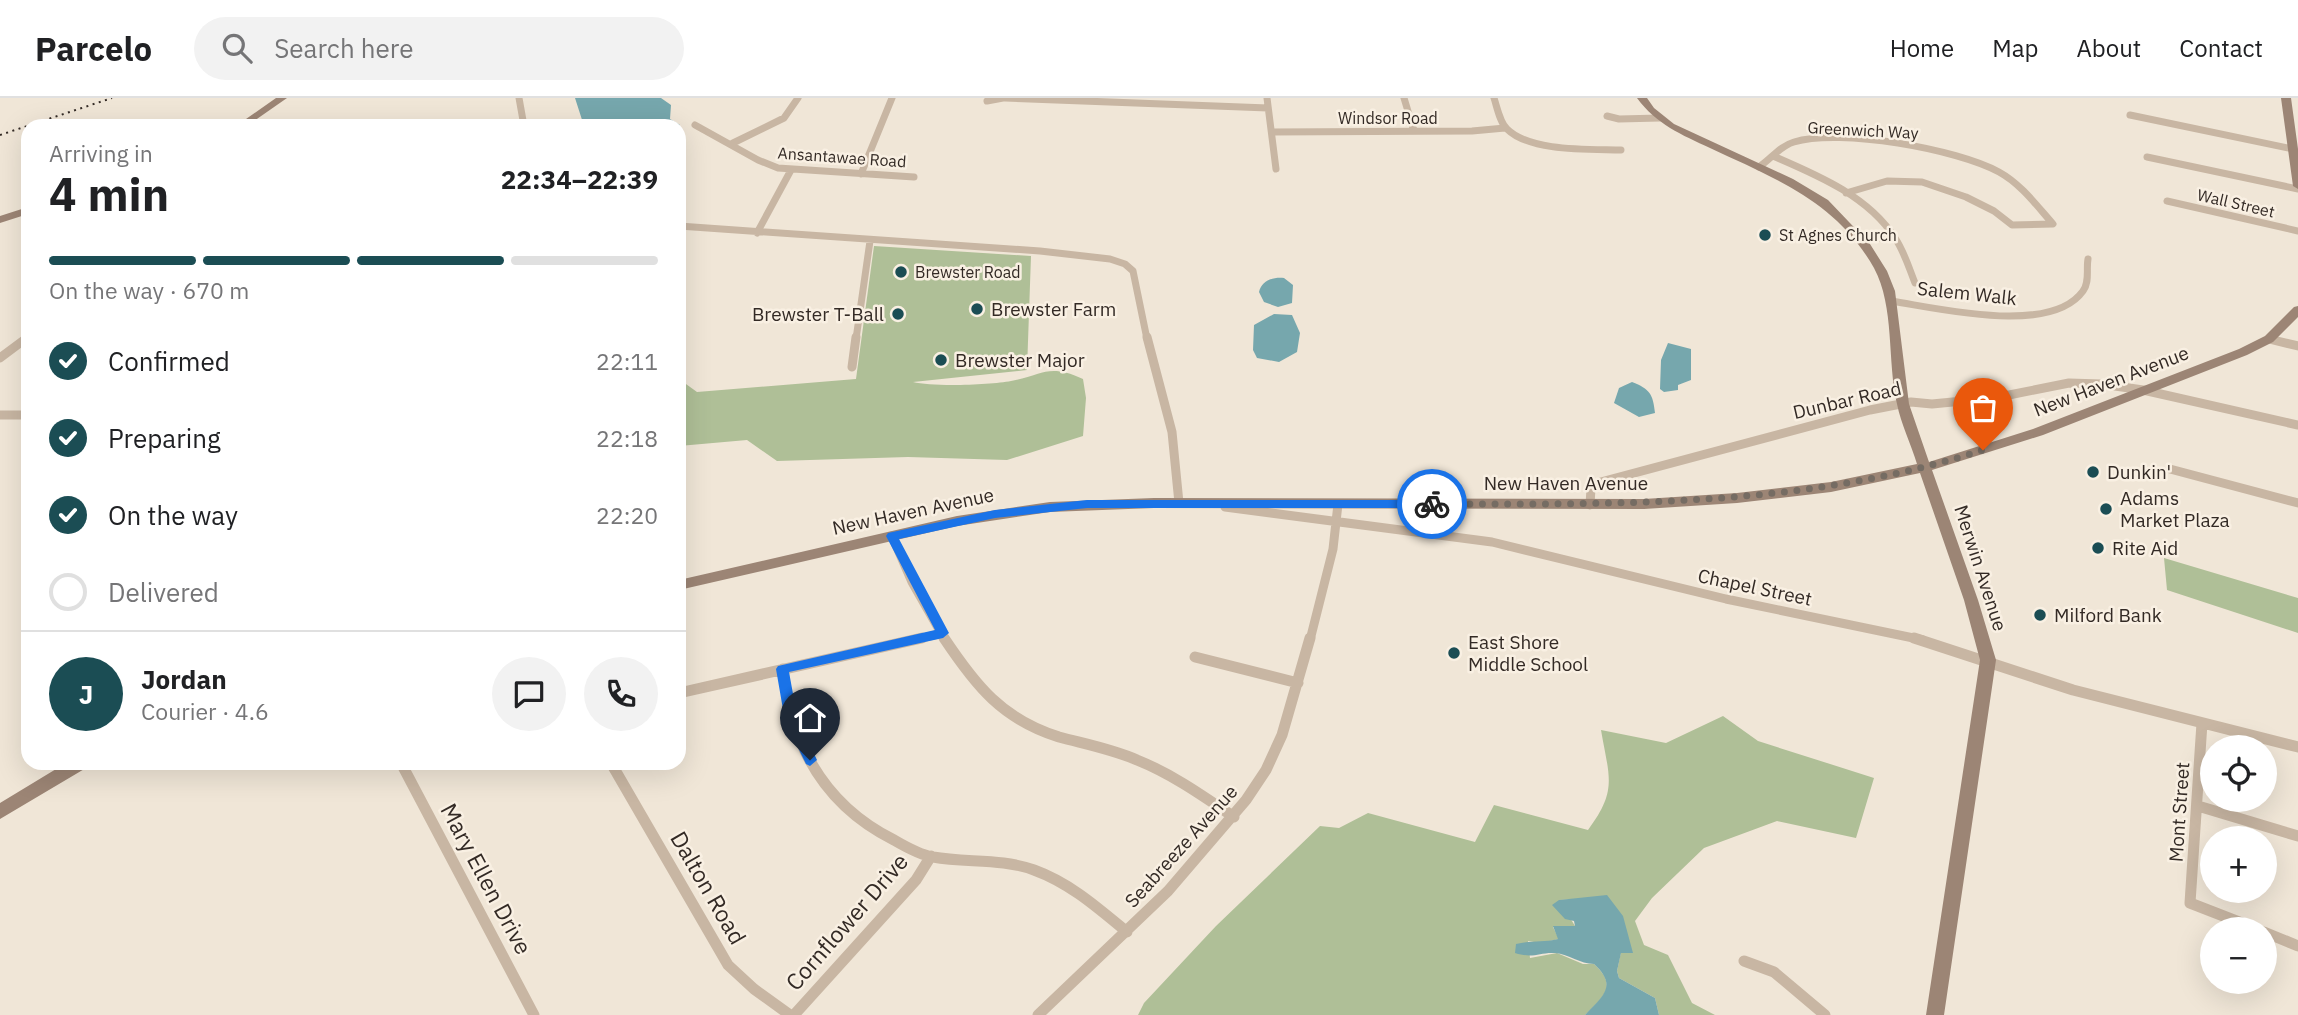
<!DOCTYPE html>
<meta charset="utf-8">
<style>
:root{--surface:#fff;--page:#f2f2f2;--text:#202124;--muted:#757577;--line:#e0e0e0;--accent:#1b4d54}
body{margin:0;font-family:"IBM Plex Sans",sans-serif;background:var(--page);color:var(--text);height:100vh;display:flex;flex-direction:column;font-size:26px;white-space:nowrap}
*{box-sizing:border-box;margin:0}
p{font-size:23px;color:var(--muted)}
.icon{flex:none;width:38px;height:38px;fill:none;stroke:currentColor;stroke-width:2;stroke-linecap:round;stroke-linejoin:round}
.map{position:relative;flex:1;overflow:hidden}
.side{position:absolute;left:21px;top:21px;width:665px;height:651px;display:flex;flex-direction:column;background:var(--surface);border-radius:21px;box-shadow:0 7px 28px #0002}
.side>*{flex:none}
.tools{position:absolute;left:2200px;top:637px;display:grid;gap:14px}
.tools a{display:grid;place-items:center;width:77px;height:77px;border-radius:50%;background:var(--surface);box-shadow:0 7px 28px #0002;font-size:35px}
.pin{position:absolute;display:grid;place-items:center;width:60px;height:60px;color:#fff;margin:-72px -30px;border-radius:50% 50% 50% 0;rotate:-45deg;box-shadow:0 0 7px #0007}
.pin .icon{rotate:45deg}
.courier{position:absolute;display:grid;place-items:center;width:70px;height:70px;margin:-35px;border:5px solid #1a73e8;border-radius:50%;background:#fff;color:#222;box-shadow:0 2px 9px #0007}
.summary em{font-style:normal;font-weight:700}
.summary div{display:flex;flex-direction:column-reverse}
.summary{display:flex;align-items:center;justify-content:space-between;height:119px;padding:0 28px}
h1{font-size:46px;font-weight:700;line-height:52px}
.bar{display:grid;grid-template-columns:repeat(4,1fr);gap:10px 7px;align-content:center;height:84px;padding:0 28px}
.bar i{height:9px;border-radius:5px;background:var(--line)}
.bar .current{background:var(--accent)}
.bar p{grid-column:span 4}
.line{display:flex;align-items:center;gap:18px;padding:0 28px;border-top:2px solid var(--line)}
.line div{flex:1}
.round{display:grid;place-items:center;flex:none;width:74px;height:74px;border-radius:37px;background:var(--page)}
ol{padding:0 28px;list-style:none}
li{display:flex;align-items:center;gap:21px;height:77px}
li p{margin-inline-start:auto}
li .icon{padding:7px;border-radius:50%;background:var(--accent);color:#fff;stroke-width:4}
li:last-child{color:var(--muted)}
li i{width:38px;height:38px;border:4px solid var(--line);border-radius:50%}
header{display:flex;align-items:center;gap:42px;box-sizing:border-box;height:98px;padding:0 35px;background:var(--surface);border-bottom:2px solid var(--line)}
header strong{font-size:33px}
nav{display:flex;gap:38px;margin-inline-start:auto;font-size:24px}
.search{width:490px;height:63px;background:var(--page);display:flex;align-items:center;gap:18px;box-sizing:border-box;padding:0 24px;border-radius:38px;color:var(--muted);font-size:26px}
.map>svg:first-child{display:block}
.green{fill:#afbf97}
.water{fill:#76a7ad}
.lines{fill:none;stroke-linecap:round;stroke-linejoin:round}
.street-far2{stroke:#c8b6a3;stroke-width:7}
.street-far1{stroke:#c8b6a3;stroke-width:9}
.street{stroke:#c8b6a3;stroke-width:11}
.secondary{fill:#9c8575;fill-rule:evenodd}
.rail{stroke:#332a25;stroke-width:2;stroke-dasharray:2 4.5;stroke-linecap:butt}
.route{fill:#1a73e8}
.done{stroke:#756c63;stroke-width:7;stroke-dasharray:0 12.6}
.poi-dot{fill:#1b4d54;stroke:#f9f0e3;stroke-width:2.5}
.labels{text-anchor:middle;stroke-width:5;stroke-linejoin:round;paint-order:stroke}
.far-street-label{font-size:16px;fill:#332a25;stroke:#f9f0e3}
.far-poi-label{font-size:16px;fill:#332a25;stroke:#f9f0e3;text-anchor:start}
.street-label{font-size:19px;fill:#332a25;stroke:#f9f0e3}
.poi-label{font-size:19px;fill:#332a25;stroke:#f9f0e3;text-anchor:start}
.near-street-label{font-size:23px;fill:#332a25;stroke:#f9f0e3}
</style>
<header>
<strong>Parcelo</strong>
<div class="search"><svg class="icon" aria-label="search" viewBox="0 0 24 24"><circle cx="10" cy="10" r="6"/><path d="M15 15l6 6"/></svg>Search here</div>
<nav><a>Home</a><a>Map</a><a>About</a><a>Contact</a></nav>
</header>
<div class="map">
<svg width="2298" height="917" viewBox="0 0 2298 917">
<rect width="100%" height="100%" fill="#f0e6d7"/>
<path class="green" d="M 874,148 L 1031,158 L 1027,272 L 913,284 C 932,289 991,287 1011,283 C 1044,277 1048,265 1083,281 L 1086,300 L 1083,338 L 1007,362 L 908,359 L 777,363 L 747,342 L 679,348 L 679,281 L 697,294 L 856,281 Z
M 2164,460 L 2298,500 L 2298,535 L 2167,492 Z
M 1723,618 L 1758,643 L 1874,680 L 1856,740 L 1777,723 L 1704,750 L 1652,800 L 1635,823 L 1644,847 L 1668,857 L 1692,905 L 1715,917 L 1659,917 L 1655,900 L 1619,880 L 1617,873 L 1621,854 L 1632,855 L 1582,801 L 1559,802 L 1575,828 L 1553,829 L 1559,841 L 1540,845 L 1528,843 L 1530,860 L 1557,855 L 1583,866 L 1594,866 C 1618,888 1604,898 1585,917 L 1138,917 L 1144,905 L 1216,828 L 1320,728 L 1339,730 L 1368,715 L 1475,744 L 1494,707 L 1588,732 C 1618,692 1609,679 1601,632 L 1666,645 Z"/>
<path class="water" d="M 575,0 L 661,0 L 671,7 L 670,21 L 680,27 L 680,32 L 679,28 L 584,28 Z
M 1284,180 L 1293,187 L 1292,205 L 1278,209 L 1264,204 L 1259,194 C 1262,182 1273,179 1284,180 Z
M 1274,216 L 1292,217 L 1300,235 L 1297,254 L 1279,264 L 1257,260 L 1253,252 L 1254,227 Z
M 1668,245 L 1691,251 L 1691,282 L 1678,287 L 1678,292 L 1664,294 L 1660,291 L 1661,262 Z
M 1632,284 C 1650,291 1653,296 1655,315 L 1639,319 L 1614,305 L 1619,290 Z
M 1607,797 L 1623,818 L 1633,855 L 1621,855 L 1617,873 L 1619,880 L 1655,900 L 1659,917 L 1585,917 C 1603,898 1618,888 1594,866 C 1580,866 1569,856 1555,855 C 1539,854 1534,861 1515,855 L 1516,846 C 1531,842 1542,845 1558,841 L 1553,828 L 1575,828 L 1574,823 L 1565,821 L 1552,807 L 1559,802 Z"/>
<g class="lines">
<path class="street-far2" d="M 519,0 L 524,28
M 1005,0 L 1268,10
M 1267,0 L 1276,71
M 1404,0 L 1414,33
M 1494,0 C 1497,9 1500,25 1507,31 C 1530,54 1590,51 1621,52
M 987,3 L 1003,0
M 2130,17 L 2293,51
M 1607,18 L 1619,21 L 1660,20
M 695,27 L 758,62 L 778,70 L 914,79
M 1272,34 L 1472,33 L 1505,30
M 733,45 L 784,20 L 798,0
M 1773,58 C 1817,77 1868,98 1895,140 C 1904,153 1909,170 1915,185
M 2147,59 L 2298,91
M 1759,69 C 1771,61 1780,48 1794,44 C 1840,30 1957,51 1999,74 C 2021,86 2037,108 2053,126 L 2012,127 L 1994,113 L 1966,99 L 1922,84 L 1887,83 L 1846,95
M 861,76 L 892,0
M 2167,103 L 2298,133
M 679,128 L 1040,153 L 1110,161 L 1125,166 L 1133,173 L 1147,241
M 757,135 L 791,72
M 1860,140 L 1895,140
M 1891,203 C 1938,210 2051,238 2083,193 C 2090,184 2086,171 2088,161
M 25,241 L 28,239
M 856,241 L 870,143"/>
<path class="street-far1" d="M 1147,239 L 1172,334 L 1179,405
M 2269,241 L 2298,248
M 0,260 L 28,239
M 852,269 L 856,239
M 0,317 L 28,317
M 2170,371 L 2298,405
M 1590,407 L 1591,390 L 1597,385 L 1870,312 L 1911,304 L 1932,306 L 1994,300 L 2069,285 L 2101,286 L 2143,292 L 2298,327
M 1225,409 L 1492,444 L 1726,501 L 1923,542
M 892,438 L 912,484 L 945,542
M 914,542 L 943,535
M 1310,542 L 1333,451 L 1338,406"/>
<path class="street" d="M 944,540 C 976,588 1002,621 1059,639 C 1085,646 1112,651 1137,662 C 1172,676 1203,698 1234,719
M 1914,540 L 2073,592 L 2298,649
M 1195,559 L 1298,585
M 783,571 C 791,647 824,707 894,742 C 906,749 920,757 933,759 C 967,765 1001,760 1034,772 C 1070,785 1098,810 1127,834
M 679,595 L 922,540
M 2202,625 L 2190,805 L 2257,831
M 401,665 L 534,917
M 611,665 L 728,867 L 754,891 L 790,917
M 2198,708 L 2298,738
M 2264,834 L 2298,848
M 1744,863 L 1774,874 L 1825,917
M 794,917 L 916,782 L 931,758
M 1038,917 L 1168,793 L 1246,702 L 1266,672 L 1282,637 L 1310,540"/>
<path class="secondary" d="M 276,0 L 287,0 L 247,28 L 236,28 Z
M 1637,0 L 1647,0 L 1654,10 L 1674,26 L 1793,81 L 1828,102 L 1870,146 L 1887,173 L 1895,193 L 1909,306 L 1929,364 L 2033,331 L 2239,251 L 2265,238 L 2294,209 L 2298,208 L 2298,219 L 2273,244 L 2247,257 L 2043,337 L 1932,372 L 1978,502 L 1996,562 L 1944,917 L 1926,917 L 1980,562 L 1964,502 L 1920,375 L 1831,394 L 1737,405 L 1644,411 L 1154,410 L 1050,414 L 957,428 L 679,492 L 679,482 L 957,418 L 1050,404 L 1154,400 L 1644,401 L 1737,395 L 1831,384 L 1917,366 C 1911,346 1901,326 1897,306 C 1887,263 1895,209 1874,170 C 1836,103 1776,81 1710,50 C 1682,37 1656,26 1637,0 Z
M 2281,0 L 2291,0 L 2298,51 L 2298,91 L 2293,88 Z
M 28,109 L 28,116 L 0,125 L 0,118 Z
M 66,665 L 88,665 L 86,670 L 0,721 L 0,705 Z"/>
<path class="rail" d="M 0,37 L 112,0"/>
</g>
<path class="route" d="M 1087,402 L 1432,402 L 1437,406 L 1432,410 L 1087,410 L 995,420 L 899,441 L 949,535 L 943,540 L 789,574 L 798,623 L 817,662 L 810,668 L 806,666 L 785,623 L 776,571 L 778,568 L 935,532 L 886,438 L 888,435 L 995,412 Z"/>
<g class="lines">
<path class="done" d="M 1432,406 C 1618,406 1804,410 1983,352"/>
</g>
<g class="poi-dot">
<circle cx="1765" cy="137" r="7"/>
<circle cx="901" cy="174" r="7"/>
<circle cx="977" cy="211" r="7"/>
<circle cx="898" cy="216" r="7"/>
<circle cx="941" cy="262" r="7"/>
<circle cx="2093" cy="374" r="7"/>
<circle cx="2106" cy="411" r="7"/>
<circle cx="2098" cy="450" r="7"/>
<circle cx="2040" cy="517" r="7"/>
<circle cx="1454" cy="555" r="7"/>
</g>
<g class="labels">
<g class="far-street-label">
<text x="1388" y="26">Windsor Road</text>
<text transform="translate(1863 32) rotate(3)" y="6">Greenwich Way</text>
<text transform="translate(842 59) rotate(4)" y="6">Ansantawae Road</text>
<text transform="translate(2236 105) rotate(13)" y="6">Wall Street</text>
</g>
<g class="far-poi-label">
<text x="1779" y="143">St Agnes Church</text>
<text x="915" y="180">Brewster Road</text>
</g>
<g class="street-label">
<text transform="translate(1967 195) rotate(6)" y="7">Salem Walk</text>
<text transform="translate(2111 283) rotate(-21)" y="7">New Haven Avenue</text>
<text transform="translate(1847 302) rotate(-13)" y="7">Dunbar Road</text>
<text x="1566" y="392">New Haven Avenue</text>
<text transform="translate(913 413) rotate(-12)" y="7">New Haven Avenue</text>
<text transform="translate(1981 470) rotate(72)" y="7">Merwin Avenue</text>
<text transform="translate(1755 489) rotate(12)" y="7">Chapel Street</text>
<text transform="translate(2179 714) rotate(-86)" y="7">Mont Street</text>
<text transform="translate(1181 748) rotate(-48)" y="7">Seabreeze Avenue</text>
</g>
<g class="poi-label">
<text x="991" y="218">Brewster Farm</text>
<text x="884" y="223" text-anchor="end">Brewster T-Ball</text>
<text x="955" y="269">Brewster Major</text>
<text x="2107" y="381">Dunkin'</text>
<text x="2120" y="407">Adams<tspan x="2120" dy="22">Market Plaza</tspan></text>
<text x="2112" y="457">Rite Aid</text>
<text x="2054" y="524">Milford Bank</text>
<text x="1468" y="551">East Shore<tspan x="1468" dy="22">Middle School</tspan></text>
</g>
<g class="near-street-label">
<text transform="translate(486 781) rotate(62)" y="8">Mary Ellen Drive</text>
<text transform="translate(708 790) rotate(60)" y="8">Dalton Road</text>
<text transform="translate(847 824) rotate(-49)" y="8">Cornflower Drive</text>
</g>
</g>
</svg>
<div class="tools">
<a><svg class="icon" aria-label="locate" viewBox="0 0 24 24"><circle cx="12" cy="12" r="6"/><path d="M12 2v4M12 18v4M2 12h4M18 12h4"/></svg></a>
<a>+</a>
<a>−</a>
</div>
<div class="pin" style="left:1983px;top:352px;background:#ea580c"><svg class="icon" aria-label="bag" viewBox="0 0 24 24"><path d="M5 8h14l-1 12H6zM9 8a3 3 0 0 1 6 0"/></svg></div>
<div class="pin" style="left:810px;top:662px;background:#1f2937"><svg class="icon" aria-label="home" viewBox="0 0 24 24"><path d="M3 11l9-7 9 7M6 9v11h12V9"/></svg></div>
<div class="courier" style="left:1432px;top:406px"><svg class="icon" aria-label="bike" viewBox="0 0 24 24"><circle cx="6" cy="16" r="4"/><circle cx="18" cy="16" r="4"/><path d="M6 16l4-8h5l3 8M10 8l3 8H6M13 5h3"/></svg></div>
<section class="side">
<div class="summary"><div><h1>4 min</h1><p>Arriving in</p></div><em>22:34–22:39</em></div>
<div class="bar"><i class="current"></i><i class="current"></i><i class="current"></i><i></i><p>On the way · 670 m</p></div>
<ol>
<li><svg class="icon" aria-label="check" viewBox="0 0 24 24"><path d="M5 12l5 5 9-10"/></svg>Confirmed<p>22:11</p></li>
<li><svg class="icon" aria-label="check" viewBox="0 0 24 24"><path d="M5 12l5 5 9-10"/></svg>Preparing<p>22:18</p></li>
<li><svg class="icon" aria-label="check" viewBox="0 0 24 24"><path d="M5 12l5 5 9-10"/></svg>On the way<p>22:20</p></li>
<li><i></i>Delivered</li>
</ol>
<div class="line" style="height:126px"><b class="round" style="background:var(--accent);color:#fff">J</b><div><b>Jordan</b><p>Courier · 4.6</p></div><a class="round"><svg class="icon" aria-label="chat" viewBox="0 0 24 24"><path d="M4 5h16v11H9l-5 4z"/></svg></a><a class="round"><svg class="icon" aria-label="phone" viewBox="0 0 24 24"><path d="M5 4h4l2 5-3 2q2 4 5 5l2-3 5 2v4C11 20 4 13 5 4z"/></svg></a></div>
</section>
</div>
